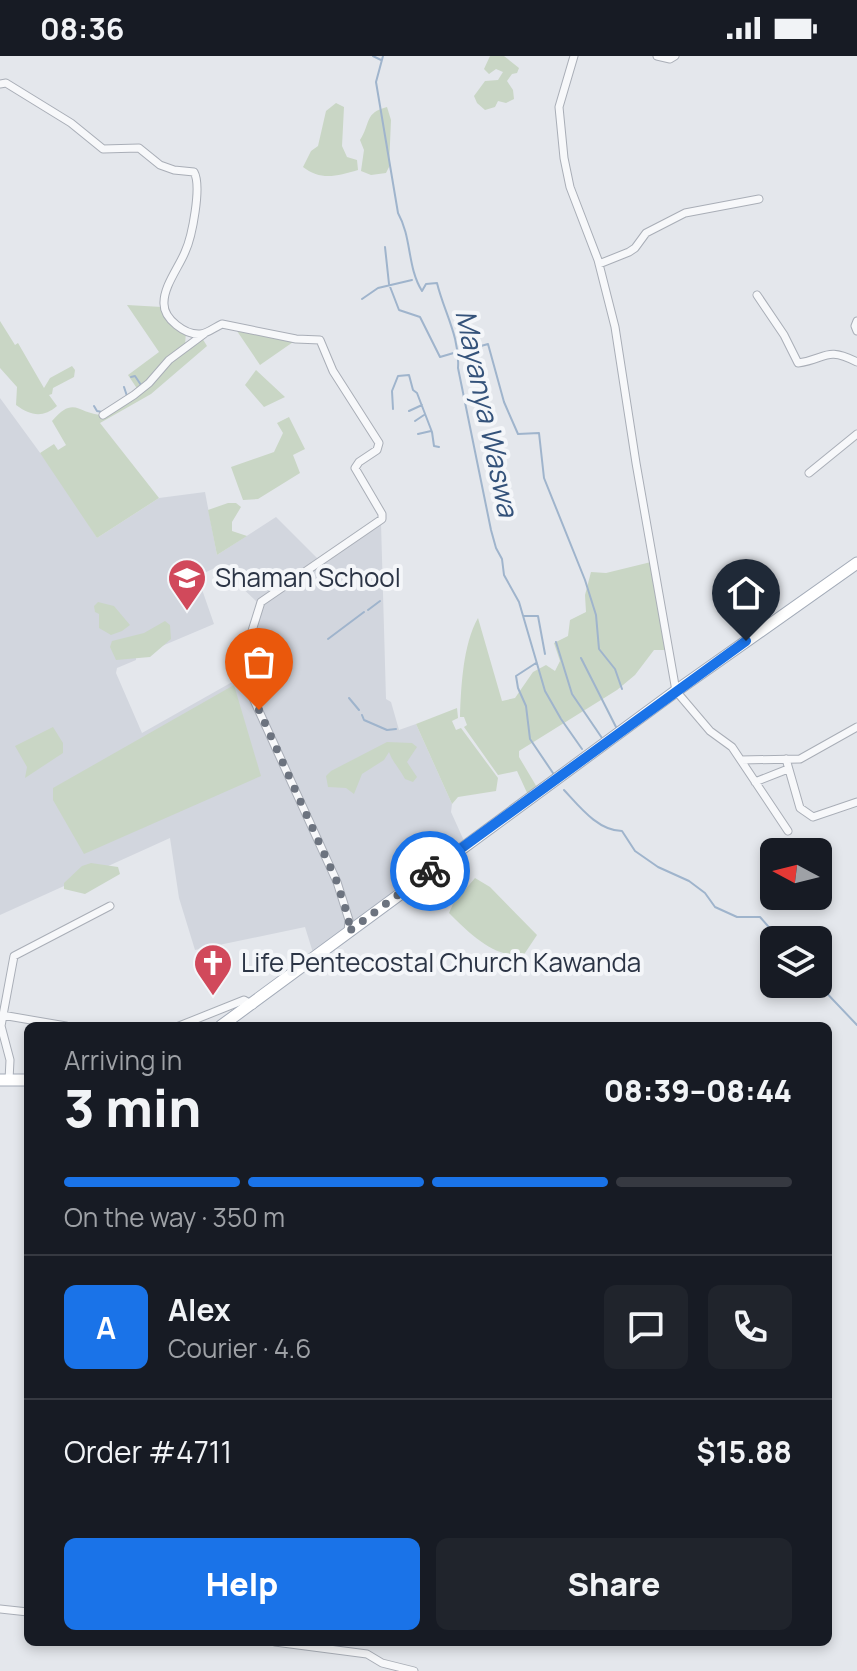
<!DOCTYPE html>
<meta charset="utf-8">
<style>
:root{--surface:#171b24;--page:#20242c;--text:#f1f3f6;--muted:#9ea1a6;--line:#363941;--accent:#1a73e8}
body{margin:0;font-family:Manrope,sans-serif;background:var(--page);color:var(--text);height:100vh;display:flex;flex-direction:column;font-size:30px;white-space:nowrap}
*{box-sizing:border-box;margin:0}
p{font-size:26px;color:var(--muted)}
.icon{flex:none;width:44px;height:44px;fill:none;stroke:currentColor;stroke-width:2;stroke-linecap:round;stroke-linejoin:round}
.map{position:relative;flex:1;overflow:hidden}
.details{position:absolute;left:24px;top:966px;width:808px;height:624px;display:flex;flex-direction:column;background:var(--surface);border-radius:12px;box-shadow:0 4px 12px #0003}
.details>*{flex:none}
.needle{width:52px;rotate:277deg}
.buttons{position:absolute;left:760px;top:782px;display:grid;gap:16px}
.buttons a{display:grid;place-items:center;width:72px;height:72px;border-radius:12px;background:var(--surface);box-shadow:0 4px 12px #0003;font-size:40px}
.pin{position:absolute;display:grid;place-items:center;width:68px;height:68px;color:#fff;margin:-82px -34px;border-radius:50% 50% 50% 0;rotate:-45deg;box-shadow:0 0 8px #0007}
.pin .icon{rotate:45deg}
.courier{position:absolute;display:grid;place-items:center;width:80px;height:80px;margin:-40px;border:6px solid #1a73e8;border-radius:50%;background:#fff;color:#222;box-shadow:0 2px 10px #0007}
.headline em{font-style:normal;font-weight:800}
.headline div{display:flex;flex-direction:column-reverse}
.headline{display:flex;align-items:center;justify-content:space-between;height:136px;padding:0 40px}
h1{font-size:52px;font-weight:800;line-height:60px}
.bar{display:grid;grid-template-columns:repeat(4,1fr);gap:12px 8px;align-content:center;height:96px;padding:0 40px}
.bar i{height:10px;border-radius:6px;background:var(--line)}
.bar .current{background:var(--accent)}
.bar p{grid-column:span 4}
.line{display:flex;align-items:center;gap:20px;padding:0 40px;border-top:2px solid var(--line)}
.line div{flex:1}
.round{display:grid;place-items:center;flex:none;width:84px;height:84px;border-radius:12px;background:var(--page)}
.button{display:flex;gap:16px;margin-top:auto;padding:16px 40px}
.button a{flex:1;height:92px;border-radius:12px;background:var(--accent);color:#fff;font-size:32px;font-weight:800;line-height:92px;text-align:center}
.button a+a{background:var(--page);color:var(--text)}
.status{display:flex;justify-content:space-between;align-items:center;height:56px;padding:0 40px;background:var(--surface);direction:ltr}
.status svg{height:22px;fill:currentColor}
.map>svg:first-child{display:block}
.built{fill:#d2d6de}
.green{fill:#c9d6c5}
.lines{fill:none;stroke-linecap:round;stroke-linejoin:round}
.stream{stroke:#9fb4cc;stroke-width:2}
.minor-casing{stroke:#a9aeb7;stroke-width:9}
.primary-casing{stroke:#a3abb8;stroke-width:13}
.minor{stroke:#f7f8fa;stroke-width:7}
.primary{stroke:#fff;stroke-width:11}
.done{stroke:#6c737f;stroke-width:8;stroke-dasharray:0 14.4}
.route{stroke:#1a73e8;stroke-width:10}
.labels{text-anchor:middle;stroke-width:8;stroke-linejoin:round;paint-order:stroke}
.poi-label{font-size:26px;fill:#2b3445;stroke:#f4f6f9;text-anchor:start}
.water-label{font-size:28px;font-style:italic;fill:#34527a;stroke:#f4f6f9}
</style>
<div class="status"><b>08:36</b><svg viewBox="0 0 49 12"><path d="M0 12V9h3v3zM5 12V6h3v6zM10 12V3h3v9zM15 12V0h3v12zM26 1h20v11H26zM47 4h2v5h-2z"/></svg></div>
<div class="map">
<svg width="857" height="1615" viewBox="0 0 857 1615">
<rect width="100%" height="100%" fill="#e4e7ec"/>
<path class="built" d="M 0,342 L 65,431 L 97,482 L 159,442 L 205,436 L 217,499 L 276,461 L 319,504 L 257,546 L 219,510 L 202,518 L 198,522 L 214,568 L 136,601 L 136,604 L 117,612 L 116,617 L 142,677 L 241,621 L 333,826 L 343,856 L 347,873 L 314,900 L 305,871 L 195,894 L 179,842 L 170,782 L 0,859 Z
M 381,467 L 386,643 L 391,646 L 399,674 L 416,668 L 452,748 L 451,756 L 465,787 L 358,868 L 352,867 L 237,595 L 252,580 L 261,549 Z"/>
<path class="green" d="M 490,0 L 504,0 L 519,12 L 517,17 L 512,18 L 507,25 L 513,34 L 514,43 L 506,47 L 498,45 L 495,51 L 485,54 L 477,47 L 474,40 L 485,25 L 498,24 L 503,16 L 496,13 L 489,18 L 484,13 Z
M 336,47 L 344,51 L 342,90 L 347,101 L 357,104 L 358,114 C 337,120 321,125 303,111 L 311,95 L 318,90 L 326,55 Z
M 387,51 L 391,64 L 389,111 L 386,117 L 371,119 L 361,115 L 364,94 L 360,84 C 371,67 364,57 387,51 Z
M 127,249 L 162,251 L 186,276 L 185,289 L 138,334 L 128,319 L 159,296 Z
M 0,265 L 15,289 L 18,287 L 44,332 L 50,322 L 72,310 L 75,314 L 74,321 L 53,332 L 52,338 L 49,339 L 57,350 C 43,362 31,360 16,349 L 17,331 L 0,312 Z
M 237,275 L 296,284 L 260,309 Z
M 202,282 L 207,290 L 151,338 L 100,367 L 159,442 L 97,482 L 40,397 L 54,388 L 58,394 L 66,389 L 52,365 C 75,338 78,359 104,359 Z
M 256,314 L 285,341 L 264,351 L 245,329 Z
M 289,361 L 305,393 L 293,399 L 300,417 L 258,443 L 243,444 L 231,411 L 274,396 L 283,377 L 277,367 Z
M 228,447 L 236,447 L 241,451 L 232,466 L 232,475 L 247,480 L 217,499 L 208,454 Z
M 651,506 L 667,594 L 654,594 L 635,619 L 617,634 L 519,695 L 519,701 L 538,733 L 529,741 L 517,715 L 498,719 L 464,671 L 467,669 L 464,661 L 460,661 C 461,631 463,588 478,562 L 502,645 L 515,642 L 533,616 L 546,609 L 555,615 L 560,605 L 554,587 L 568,580 L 570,564 L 586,556 L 585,539 L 591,516 L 606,517 Z
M 98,546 L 114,550 L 130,569 L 122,575 L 111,579 L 99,572 L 99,558 L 95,556 L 94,550 Z
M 165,565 L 170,569 L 171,583 L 150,601 L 116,604 L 110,591 L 112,585 L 144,577 Z
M 234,629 L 261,720 L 84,798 L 53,744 L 53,732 Z
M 457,652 L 458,662 L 452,665 L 456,674 L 461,672 L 498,722 L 496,735 L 458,741 L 452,748 L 416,668 Z
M 53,671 L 63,687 L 63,697 L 25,722 L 27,711 L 15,690 Z
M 387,686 L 412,687 L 417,691 L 407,706 L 417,721 L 413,726 L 405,723 C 400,713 393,707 389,696 L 384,704 L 362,718 L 354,738 L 346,732 L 328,731 L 326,720 L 331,715 Z
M 91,807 L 118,811 L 120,818 L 85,838 L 64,833 L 64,827 L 82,810 Z
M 475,822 L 490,831 L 537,879 L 523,900 C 493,901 469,877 449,857 L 453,848 Z"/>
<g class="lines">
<path class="stream" d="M 373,0 L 381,4
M 383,0 L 376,26 L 398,157 C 412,182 407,211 422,235 L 426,228 L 437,227 C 444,256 460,281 458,312 L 491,474 L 496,492 L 502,503 L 504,519 L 519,546 L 545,635 L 561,663 L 582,693
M 385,191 L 389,228 L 399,254 L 420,261 L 440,301 L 457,296
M 362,243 L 378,232 L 412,224
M 460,296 L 488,288 L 504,346 L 518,378 L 539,377 L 544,422 L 585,524 L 596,559 L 599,593 L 615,613 L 622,633
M 131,321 L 135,320 L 141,329
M 124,331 L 127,340
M 94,350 L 97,355 L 102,356
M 393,353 L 392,335 L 398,320 L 409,319 L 413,334 L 417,337 L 432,376 L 434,390 L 439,391
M 409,355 L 422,349
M 415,365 L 424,359
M 418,378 L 431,375
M 368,554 L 380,545
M 523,560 L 538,560 L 545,598
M 328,583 L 364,556
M 556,586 L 572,638 L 602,682
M 581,602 L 616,671
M 536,607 L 516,620 L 518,632 L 526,650 L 530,683 L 555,720
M 349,642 L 359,654
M 362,659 L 364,664 L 387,674 L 396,673
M 564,734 C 579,750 598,775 622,775 L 635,795 L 658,811 L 689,825 L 705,837 L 715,851 L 737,861 L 760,861 L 780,884
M 818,928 L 857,969"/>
<g class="minor-casing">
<path id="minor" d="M 574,0 L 559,51 L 564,102 L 570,131 L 598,204 L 615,271 L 636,407 L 676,635 L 710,675 L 732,691 L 788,775
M 657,0 L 670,3 L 675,0
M 0,28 L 6,27 L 71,67 L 103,93 L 139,92 L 160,109 L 174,114 L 194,116 C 202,130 192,181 185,196 C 179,211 163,231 164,248 C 164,263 185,279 200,278 C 207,278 215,271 222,268 L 296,283 L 320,284 L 333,315 L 379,387 L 377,394 L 359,406 L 355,412 L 382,458 L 382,463 L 261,546 L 251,578 L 232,596 L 337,826 L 349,864 L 348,876
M 599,208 L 629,196 L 635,192 L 646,177 L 685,157 L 759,143
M 757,239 L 784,279 L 798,307 C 827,303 825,290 857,306
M 857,265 L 855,270 L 857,275
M 103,359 L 134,339 L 149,327 L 169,304 L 204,278
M 809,417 L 857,378
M 786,703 L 800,752 L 813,761 L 857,746
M 741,704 L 800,703 L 857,671
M 755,726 L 788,713
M 2,959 L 66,970
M 179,970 L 244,944 L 253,949
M 9,1024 L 10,1004 L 1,970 L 14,900 L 110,850
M 0,1553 L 28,1556
M 275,1586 L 367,1598 L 382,1607 L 414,1615"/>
</g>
<g class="primary-casing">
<path id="primary" d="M 221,970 L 676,635 L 857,507
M 0,1024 L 28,1024"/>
</g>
<use href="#minor" class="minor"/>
<use href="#primary" class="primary"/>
</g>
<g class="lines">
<path class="done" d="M 259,654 L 337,826 L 349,864 L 348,876 L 430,815"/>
<path class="route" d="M 430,815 L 746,585"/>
</g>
<defs>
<g id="school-pin" transform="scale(2)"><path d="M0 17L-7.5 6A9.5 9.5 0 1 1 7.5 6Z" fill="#d1495b" stroke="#f4f6f9"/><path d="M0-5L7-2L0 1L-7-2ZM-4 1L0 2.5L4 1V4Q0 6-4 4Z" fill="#fff"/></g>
<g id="church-pin" transform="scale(2)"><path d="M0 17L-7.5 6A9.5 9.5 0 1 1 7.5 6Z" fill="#d1495b" stroke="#f4f6f9"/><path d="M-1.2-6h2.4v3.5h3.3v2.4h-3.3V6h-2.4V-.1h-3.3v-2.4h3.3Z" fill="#fff"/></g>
</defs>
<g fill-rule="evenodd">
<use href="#school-pin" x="187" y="522"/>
<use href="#church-pin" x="213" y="907"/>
</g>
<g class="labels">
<g class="poi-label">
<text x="215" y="531">Shaman School</text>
<text x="241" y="916">Life Pentecostal Church Kawanda</text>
</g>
<g class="water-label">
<text transform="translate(487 357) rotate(78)" y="10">Mayanya Waswa</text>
</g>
</g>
</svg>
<div class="buttons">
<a><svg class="needle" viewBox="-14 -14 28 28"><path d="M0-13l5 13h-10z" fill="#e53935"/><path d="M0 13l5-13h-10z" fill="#9ea1a6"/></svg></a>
<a><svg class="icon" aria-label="layers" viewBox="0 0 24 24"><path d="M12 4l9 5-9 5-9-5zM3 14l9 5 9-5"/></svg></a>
</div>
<div class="pin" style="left:259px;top:654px;background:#ea580c"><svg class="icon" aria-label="bag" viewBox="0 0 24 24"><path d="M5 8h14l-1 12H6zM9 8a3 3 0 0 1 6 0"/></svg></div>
<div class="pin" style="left:746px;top:585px;background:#1f2937"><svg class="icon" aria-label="home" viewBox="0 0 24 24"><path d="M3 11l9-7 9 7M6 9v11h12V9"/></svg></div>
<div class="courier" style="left:430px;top:815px"><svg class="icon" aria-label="bike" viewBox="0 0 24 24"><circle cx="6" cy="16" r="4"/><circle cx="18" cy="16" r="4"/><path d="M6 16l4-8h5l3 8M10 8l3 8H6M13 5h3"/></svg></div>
<section class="details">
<div class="headline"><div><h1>3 min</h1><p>Arriving in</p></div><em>08:39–08:44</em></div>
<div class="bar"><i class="current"></i><i class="current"></i><i class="current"></i><i></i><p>On the way · 350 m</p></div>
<div class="line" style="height:144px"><b class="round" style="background:var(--accent);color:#fff">A</b><div><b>Alex</b><p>Courier · 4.6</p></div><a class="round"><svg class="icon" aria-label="chat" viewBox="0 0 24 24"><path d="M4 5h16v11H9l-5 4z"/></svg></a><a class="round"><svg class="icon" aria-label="phone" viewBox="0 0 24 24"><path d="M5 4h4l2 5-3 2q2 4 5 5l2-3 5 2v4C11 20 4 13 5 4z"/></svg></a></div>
<div class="line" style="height:104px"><div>Order #4711</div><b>$15.88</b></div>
<div class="button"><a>Help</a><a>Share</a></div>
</section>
</div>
